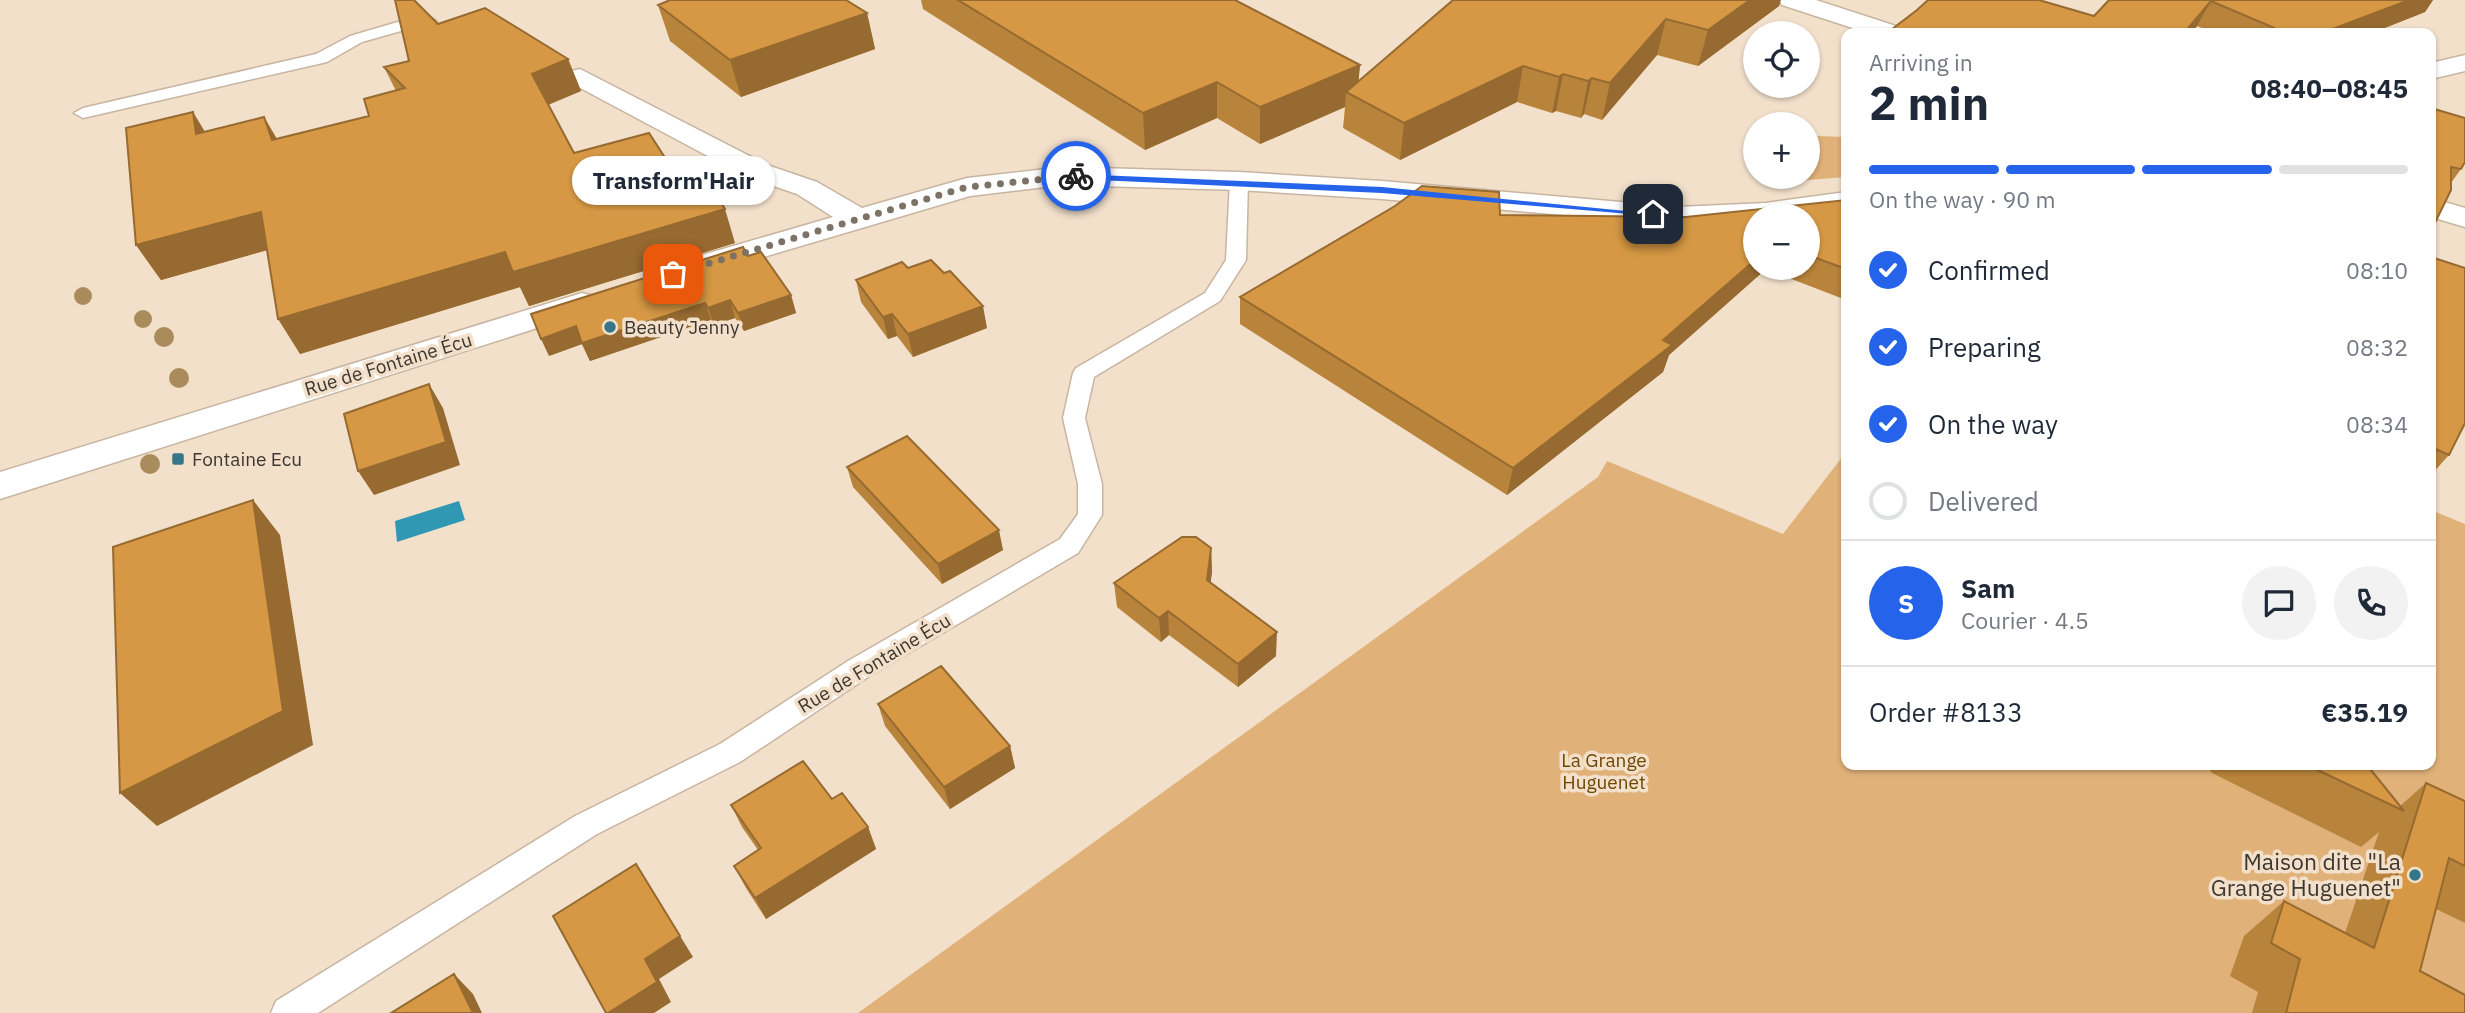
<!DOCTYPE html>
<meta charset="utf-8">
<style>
:root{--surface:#fff;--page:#f2f2f3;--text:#1f2937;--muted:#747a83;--line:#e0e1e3;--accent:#2563eb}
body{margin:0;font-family:"IBM Plex Sans",sans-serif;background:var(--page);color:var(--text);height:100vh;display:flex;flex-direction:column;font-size:26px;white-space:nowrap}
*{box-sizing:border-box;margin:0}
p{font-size:23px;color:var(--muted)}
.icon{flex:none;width:38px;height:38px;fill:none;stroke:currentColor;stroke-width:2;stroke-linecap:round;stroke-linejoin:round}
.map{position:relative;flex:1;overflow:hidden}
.sheet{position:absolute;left:1841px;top:28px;width:595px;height:742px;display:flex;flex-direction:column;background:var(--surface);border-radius:14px;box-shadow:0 2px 5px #0004}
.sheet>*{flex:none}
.controls{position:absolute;left:1743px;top:21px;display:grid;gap:14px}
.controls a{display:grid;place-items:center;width:77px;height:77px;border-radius:50%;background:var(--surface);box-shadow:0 2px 5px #0004;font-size:35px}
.pin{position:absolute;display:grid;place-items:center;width:60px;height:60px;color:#fff;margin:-30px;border-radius:14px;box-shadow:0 4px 10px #0006}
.courier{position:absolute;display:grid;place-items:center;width:70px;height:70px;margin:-35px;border:5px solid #2563eb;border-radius:50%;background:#fff;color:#222;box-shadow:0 2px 9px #0007}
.bubble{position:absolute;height:49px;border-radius:24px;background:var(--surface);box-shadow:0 2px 5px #0004;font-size:23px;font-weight:700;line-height:49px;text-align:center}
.headline em{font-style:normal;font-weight:700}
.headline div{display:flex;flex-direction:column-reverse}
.headline{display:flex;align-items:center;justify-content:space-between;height:119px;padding:0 28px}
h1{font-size:46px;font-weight:700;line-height:52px}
.bar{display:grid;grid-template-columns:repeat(4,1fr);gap:10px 7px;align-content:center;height:84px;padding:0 28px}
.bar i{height:9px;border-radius:5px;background:var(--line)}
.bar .current{background:var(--accent)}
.bar p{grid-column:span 4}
.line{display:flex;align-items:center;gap:18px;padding:0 28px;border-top:2px solid var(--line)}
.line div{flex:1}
.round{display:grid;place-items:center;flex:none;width:74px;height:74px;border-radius:37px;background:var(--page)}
ol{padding:0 28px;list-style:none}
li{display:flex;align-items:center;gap:21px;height:77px}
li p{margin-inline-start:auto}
li .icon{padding:7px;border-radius:50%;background:var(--accent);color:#fff;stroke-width:4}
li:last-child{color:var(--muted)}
li i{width:38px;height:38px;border:4px solid var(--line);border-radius:50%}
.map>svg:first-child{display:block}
.green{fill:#e0b27a}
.water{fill:#3098b2}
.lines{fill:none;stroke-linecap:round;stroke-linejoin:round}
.lane-casing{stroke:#c7b5a1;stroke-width:3}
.street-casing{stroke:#c7b5a1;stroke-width:3}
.lane{fill:#fff;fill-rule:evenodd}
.street{fill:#fff;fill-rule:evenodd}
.tree{fill:#aa8c5c}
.wall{fill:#b8833a;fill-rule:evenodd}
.shaded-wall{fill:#966a30}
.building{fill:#d69844;stroke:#966a30;stroke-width:2}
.route{fill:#2563eb}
.done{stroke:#7d7266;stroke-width:7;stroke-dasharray:0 12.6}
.poi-dot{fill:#357789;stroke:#f2e0cb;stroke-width:2.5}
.labels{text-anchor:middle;stroke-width:7;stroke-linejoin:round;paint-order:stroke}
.poi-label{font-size:19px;fill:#3e372f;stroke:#f2e0cb;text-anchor:start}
.street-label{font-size:19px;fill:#3e372f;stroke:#f2e0cb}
.park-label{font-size:19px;fill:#704702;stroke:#f2e0cb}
.near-poi-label{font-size:23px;fill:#3e372f;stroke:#f2e0cb;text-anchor:end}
</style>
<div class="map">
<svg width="2465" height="1013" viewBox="0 0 2465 1013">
<rect width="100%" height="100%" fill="#f2e0cb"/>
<path class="green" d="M 1808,131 L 1818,136 L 1846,137 L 1846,177 L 1795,181 L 1794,177 L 1808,177 Z
M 1846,452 L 1846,765 L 2431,765 L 2431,510 L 2465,524 L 2465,1013 L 858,1013 L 1598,477 L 1607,461 L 1783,534 Z"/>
<path class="water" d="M 459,501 L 465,520 L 397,542 L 395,521 Z"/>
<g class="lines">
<g class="lane-casing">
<path id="lane" d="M 425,14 L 436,21 L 436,27 L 422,25 L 362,42 L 327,62 L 83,118 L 74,113 L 83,108 L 316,54 L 350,36 Z
M 1239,175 L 1248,181 L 1246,260 L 1220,301 L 1094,377 L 1085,418 L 1102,484 L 1102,515 L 1078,553 L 868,677 L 740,762 L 597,834 L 318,1013 L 271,1013 L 276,1001 L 575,816 L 720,744 L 848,661 L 1060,539 L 1078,514 L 1078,484 L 1063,418 L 1073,373 L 1076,368 L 1205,293 L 1226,260 L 1230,181 Z"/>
</g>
<g class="street-casing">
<path id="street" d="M 1779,0 L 1816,0 L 1902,28 L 1906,33 L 1868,33 L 1782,5 Z
M 2465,55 L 2465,71 L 2431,79 L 2431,63 Z
M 580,69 L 767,165 L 817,182 L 862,208 L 967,178 L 1063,167 L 1239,172 L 1382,181 L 1678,207 L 1766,203 L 1846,192 L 1846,210 L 1808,215 L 1755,215 L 1755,222 L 1678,225 L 1382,199 L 1239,190 L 1063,185 L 970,196 L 696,277 L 685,274 L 680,267 L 685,260 L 833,217 L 797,194 L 747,177 L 571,83 L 567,77 L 571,71 Z
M 2431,198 L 2465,208 L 2465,227 L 2431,217 Z
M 582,293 L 594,296 L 598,303 L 594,310 L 0,499 L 0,472 Z"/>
</g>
<use href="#lane" class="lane"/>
<use href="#street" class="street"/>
</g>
<g class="tree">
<circle cx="1093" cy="160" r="8"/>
<circle cx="83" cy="296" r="9"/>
<circle cx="143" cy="319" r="9"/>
<circle cx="164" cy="337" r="10"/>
<circle cx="179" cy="378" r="10"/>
<circle cx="150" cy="464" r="10"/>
</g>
<path class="wall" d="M 921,0 L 1235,0 L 1360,65 L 1358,81 L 1453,0 L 1779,6 L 1698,66 L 1657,55 L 1602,120 L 1584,114 L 1581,118 L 1556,111 L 1552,113 L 1517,102 L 1400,160 L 1343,128 L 1345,107 L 1260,144 L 1217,118 L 1145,150 L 923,9 Z
M 2109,0 L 2433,0 L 2425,12 L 2372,33 L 2214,33 L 2197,26 L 2191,33 L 1887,33 L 2094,16 Z
M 658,5 L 867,13 L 875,49 L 741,97 L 670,41 Z
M 438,24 L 568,59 L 581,91 L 548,105 L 574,153 L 675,173 L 735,243 L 529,306 L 520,287 L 300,354 L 267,250 L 161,280 L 136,245 L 205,131 L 264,117 L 277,139 L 369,116 L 396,91 L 384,67 L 409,61 Z
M 2431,108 L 2461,169 L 2451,183 Z
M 1846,200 L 1846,300 L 1766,269 L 1669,355 L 1663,372 L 1507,495 L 1240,324 L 1240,297 L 1686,217 ZM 1755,215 L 1808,215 L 1808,268 L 1755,268 Z
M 748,256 L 791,295 L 796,313 L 744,331 L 735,318 L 714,325 L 711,320 L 590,361 L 582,344 L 549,356 Z
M 2431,257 L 2465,268 L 2465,425 L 2449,455 L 2431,475 Z
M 908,268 L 987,328 L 913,357 L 897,336 L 888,339 L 861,302 L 856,280 Z
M 847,467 L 1003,550 L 942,584 L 853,487 Z
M 1211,548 L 1212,572 L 1210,583 L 1276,656 L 1238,687 L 1169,635 L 1161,642 L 1117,607 L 1114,583 Z
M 878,704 L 1010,746 L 1015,768 L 950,809 L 885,726 Z
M 2206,765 L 2367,765 L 2400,806 L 2426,783 L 2465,801 L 2465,923 L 2436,909 L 2420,971 L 2465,1013 L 2252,1013 L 2258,992 L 2230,976 L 2244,936 L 2284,901 L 2345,933 L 2379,832 L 2361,847 L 2212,773 Z
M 832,799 L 868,827 L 876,849 L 766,919 L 746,888 L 734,866 L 758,850 L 742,827 L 731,805 Z"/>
<path class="shaded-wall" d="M 1750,0 L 1781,0 L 1779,6 L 1698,66 L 1708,30 Z
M 2409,0 L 2433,0 L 2425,12 L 2372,33 L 2322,33 Z
M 2211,1 L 2197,26 L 2191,33 L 2184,33 Z
M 867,13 L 875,49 L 741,97 L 730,60 Z
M 1666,19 L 1657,55 L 1602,120 L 1610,83 Z
M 568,59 L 581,91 L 545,106 L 532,74 Z
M 1360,65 L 1357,98 L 1346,92 L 1345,107 L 1260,144 L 1260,107 Z
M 1523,66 L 1517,102 L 1400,160 L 1404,123 Z
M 1563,74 L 1556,111 L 1552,113 L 1559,77 Z
M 1592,78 L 1584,114 L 1581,118 L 1588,81 Z
M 1217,82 L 1217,118 L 1145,150 L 1143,113 Z
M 193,112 L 213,145 L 196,134 Z
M 264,117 L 283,150 L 272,140 Z
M 725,209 L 735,243 L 529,306 L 520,287 L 300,354 L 278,319 L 505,252 Z
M 261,212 L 282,246 L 161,280 L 136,245 Z
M 1755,260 L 1755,268 L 1767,268 L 1766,269 L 1669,355 L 1663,372 L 1507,495 L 1513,468 Z
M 791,295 L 796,313 L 744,331 L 738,313 Z
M 730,300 L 735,318 L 714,325 L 708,308 Z
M 705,303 L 711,320 L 590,361 L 582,344 L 549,356 L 541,339 L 576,326 Z
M 983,306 L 987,328 L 913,357 L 908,334 Z
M 892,314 L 897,336 L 888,339 L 883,317 Z
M 429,384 L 443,408 L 460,465 L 374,495 L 358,471 Z
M 253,500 L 280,535 L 313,745 L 157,826 L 120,793 Z
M 999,530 L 1003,550 L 942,584 L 938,564 Z
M 1211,548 L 1212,572 L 1208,604 L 1207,580 Z
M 1168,611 L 1169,635 L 1161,642 L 1159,618 Z
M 1277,632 L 1276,656 L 1238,687 L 1238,664 Z
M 1010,746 L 1015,768 L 950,809 L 944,787 Z
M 868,827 L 876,849 L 766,919 L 755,898 Z
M 636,864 L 693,957 L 659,979 L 671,1002 L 654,1013 L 608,1013 L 645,959 Z
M 454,974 L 473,994 L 482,1013 L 473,1013 Z"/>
<path class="building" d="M 395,0 L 414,0 L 438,24 L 485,8 L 568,59 L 532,74 L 574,153 L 649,133 L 675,173 L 698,166 L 725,209 L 513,272 L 505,252 L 278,319 L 261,212 L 136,245 L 126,128 L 193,112 L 196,134 L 264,117 L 272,140 L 369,116 L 364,99 L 405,88 L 384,67 L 409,61 Z
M 670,0 L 846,0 L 867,13 L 730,60 L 658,5 Z
M 958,0 L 1235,0 L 1360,65 L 1260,107 L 1217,82 L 1143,113 Z
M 1453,0 L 1750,0 L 1708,30 L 1666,19 L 1610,83 L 1592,78 L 1588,81 L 1563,74 L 1559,77 L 1523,66 L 1404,123 L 1346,92 Z
M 1928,0 L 2039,0 L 2094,16 L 2109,0 L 2409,0 L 2322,33 L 2286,33 L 2211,1 L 2184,33 L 1887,33 L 1917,10 Z
M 2431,108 L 2465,118 L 2465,162 L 2461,169 L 2451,167 L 2451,190 L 2431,231 Z
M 1422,186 L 1499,192 L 1500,215 L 1686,217 L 1846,200 L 1846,269 L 1808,255 L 1808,215 L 1755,215 L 1755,260 L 1663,340 L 1672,345 L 1513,468 L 1240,297 L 1395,206 Z
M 743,247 L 748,256 L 761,252 L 791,295 L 738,313 L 730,300 L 708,308 L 705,303 L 582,343 L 576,326 L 541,339 L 531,314 Z
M 2431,257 L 2465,268 L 2465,423 L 2449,455 L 2431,447 Z
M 931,260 L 944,273 L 950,271 L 983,306 L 908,334 L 892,314 L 883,317 L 856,280 L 902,262 L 908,268 Z
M 429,384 L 446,442 L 358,471 L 344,414 Z
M 907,436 L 999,530 L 938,564 L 847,467 Z
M 253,500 L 283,711 L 120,793 L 113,547 Z
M 1182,537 L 1196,537 L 1211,548 L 1207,580 L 1277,632 L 1238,664 L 1168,611 L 1159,618 L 1114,583 Z
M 941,666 L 1010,746 L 944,787 L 878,704 Z
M 803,761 L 832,799 L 842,793 L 868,827 L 755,898 L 734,866 L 761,848 L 731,805 Z
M 2307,765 L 2367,765 L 2404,811 Z
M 2426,783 L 2465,801 L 2465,866 L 2449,858 L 2420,971 L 2465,995 L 2465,1013 L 2286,1013 L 2300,959 L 2271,943 L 2284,901 L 2374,948 Z
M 636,864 L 680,936 L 645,959 L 657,982 L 608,1013 L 606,1013 L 553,916 Z
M 454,974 L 473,1013 L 391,1013 Z"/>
<path class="route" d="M 1073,174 L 1382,187 L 1657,214 L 1653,216 L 1382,193 L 1076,179 Z"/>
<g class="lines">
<path class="done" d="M 673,274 L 967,187 L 1076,176"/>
</g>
<g class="poi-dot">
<circle cx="610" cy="327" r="7"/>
<rect x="171" y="452" width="14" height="14" rx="3.5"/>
<circle cx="2415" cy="875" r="7"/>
</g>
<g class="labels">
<g class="poi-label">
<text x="624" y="334">Beauty Jenny</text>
<text x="192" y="466">Fontaine Ecu</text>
</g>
<g class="street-label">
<text transform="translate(388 364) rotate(-17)" y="7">Rue de Fontaine Écu</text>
<text transform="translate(874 663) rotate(-31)" y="7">Rue de Fontaine Écu</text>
</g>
<g class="park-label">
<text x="1604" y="767">La Grange<tspan x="1604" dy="22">Huguenet</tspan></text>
</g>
<g class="near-poi-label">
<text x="2401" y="870">Maison dite "La<tspan x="2401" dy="26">Grange Huguenet"</tspan></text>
</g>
</g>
</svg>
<div class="controls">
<a><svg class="icon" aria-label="locate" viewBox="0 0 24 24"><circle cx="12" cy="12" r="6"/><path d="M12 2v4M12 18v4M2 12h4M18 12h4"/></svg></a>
<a>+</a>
<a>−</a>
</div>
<div class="pin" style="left:673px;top:274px;background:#ea580c"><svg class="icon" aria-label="bag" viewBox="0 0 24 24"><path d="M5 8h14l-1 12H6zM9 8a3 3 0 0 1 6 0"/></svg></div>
<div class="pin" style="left:1653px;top:214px;background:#1f2937"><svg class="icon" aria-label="home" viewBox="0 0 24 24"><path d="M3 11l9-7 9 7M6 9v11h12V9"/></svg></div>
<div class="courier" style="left:1076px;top:176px"><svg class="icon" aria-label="bike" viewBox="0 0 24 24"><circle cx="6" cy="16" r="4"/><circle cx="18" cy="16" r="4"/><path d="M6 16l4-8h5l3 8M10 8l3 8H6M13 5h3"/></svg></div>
<div class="bubble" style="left:572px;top:156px;width:203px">Transform'Hair</div>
<section class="sheet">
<div class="headline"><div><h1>2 min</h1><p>Arriving in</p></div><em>08:40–08:45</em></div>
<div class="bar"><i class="current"></i><i class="current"></i><i class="current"></i><i></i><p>On the way · 90 m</p></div>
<ol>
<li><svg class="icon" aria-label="check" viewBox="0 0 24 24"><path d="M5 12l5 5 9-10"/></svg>Confirmed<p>08:10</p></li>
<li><svg class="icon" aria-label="check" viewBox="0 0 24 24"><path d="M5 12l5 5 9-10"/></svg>Preparing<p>08:32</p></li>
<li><svg class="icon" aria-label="check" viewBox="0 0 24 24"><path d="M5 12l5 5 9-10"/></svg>On the way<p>08:34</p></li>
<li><i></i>Delivered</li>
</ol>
<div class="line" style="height:126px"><b class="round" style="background:var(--accent);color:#fff">S</b><div><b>Sam</b><p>Courier · 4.5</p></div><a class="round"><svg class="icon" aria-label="chat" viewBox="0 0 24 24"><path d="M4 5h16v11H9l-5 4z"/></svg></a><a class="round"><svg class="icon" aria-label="phone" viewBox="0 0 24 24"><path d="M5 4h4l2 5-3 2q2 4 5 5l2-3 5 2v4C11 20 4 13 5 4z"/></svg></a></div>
<div class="line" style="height:91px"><div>Order #8133</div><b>€35.19</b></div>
</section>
</div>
